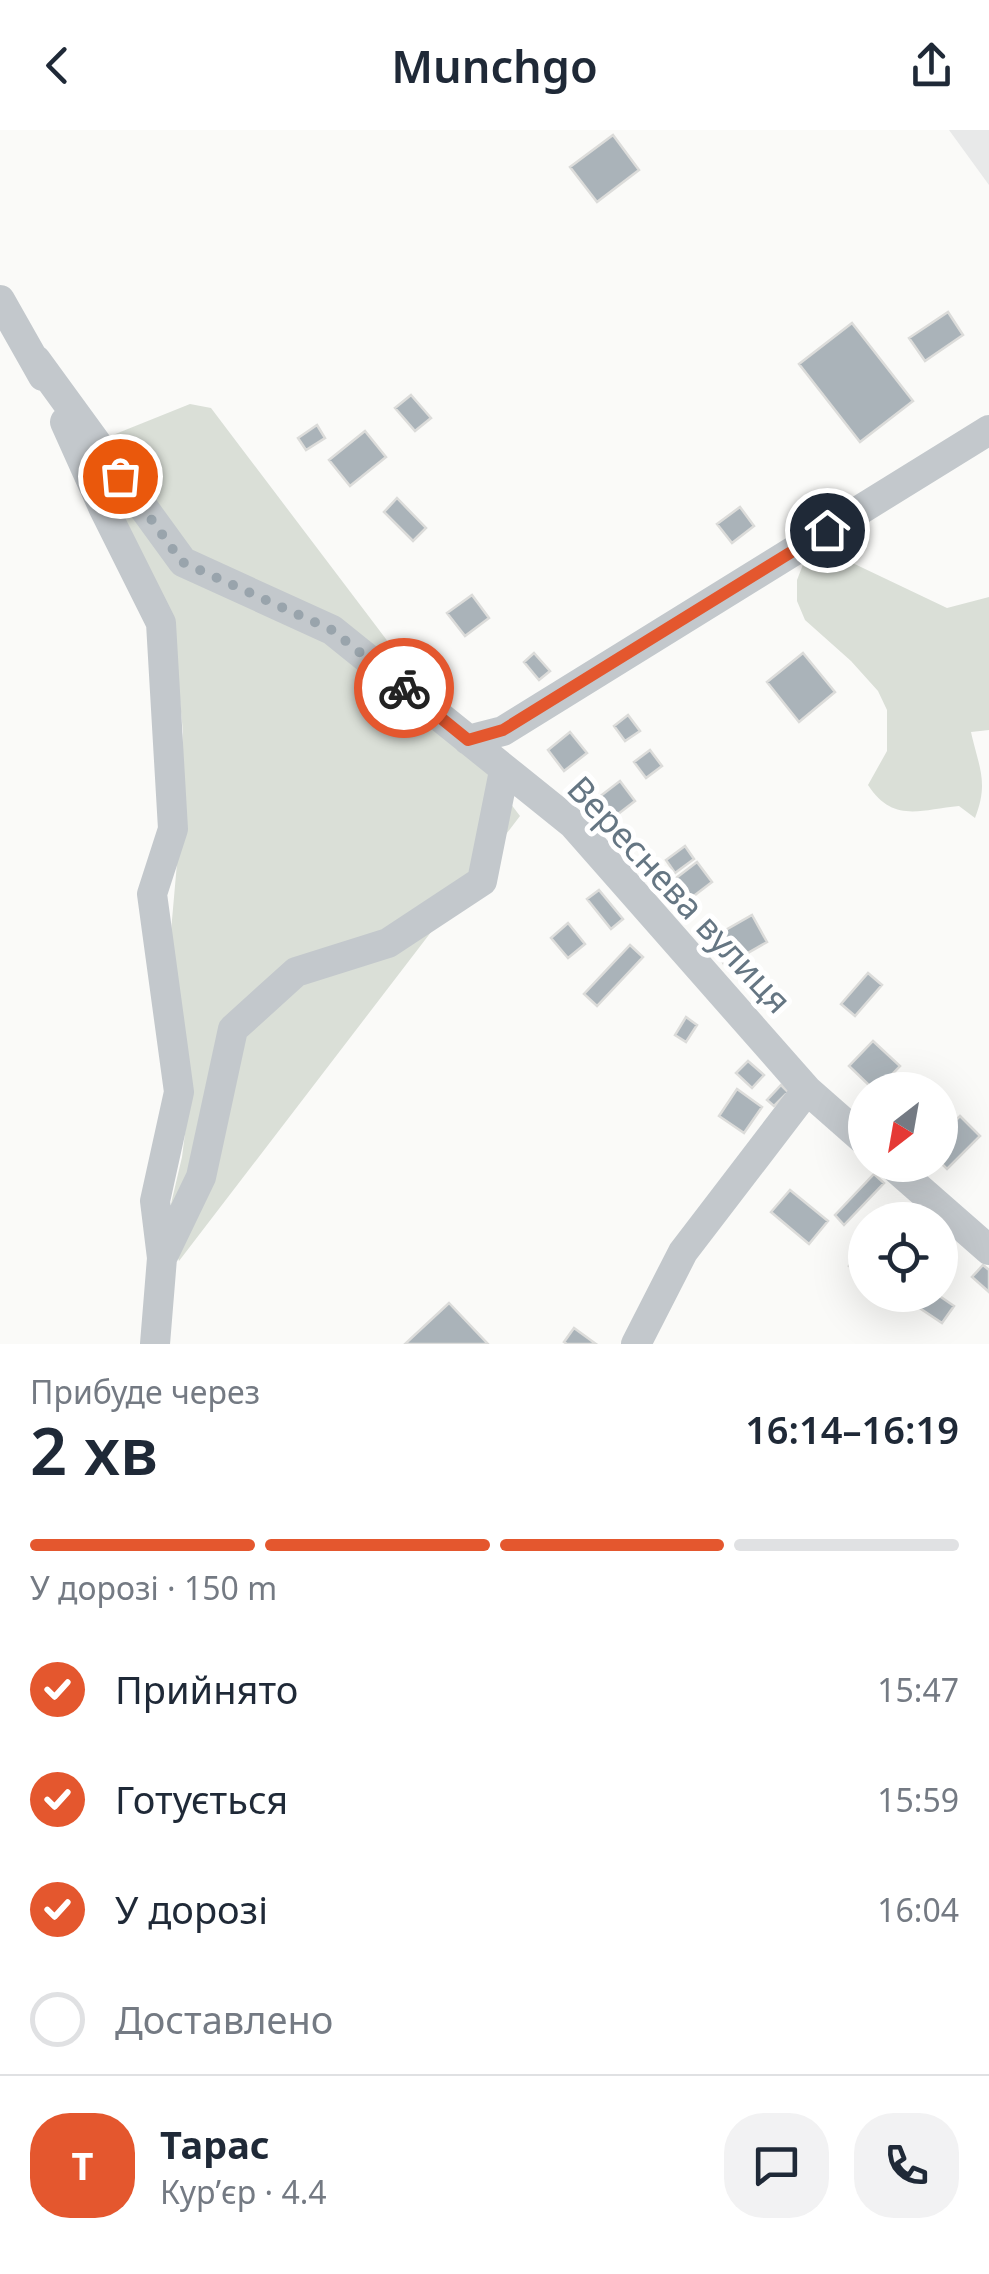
<!DOCTYPE html>
<html lang="uk">
<meta charset="utf-8">
<style>
:root{--surface:#fff;--page:#f2f2f3;--text:#1f2937;--muted:#747a83;--line:#e0e1e3;--accent:#e4572e}
body{margin:0;font-family:"Noto Sans",sans-serif;background:var(--page);color:var(--text);height:100vh;display:flex;flex-direction:column;font-size:38px;white-space:nowrap}
*{box-sizing:border-box;margin:0}
p{font-size:32px;color:var(--muted)}
.icon{flex:none;width:55px;height:55px;fill:none;stroke:currentColor;stroke-width:2;stroke-linecap:round;stroke-linejoin:round}
.map{position:relative;height:1214px;overflow:hidden}
.sheet{display:flex;flex-direction:column;background:var(--surface);flex:1}
.sheet>*{flex:none}
.needle{width:65px;rotate:211deg}
.buttons{position:absolute;left:848px;top:942px;display:grid;gap:20px}
.buttons a{display:grid;place-items:center;width:110px;height:110px;border-radius:50%;background:var(--surface);box-shadow:0 10px 40px #0002;font-size:50px}
.pin{position:absolute;display:grid;place-items:center;width:85px;height:85px;color:#fff;margin:-42px;border:5px solid #fff;border-radius:50%;box-shadow:0 2px 10px #0007}
.courier{position:absolute;display:grid;place-items:center;width:100px;height:100px;margin:-50px;border:8px solid #e4572e;border-radius:50%;background:#fff;color:#222;box-shadow:0 2px 12px #0007}
.head em{font-style:normal;font-weight:600}
.head div{display:flex;flex-direction:column-reverse}
.head{display:flex;align-items:center;justify-content:space-between;height:170px;padding:0 30px}
h1{font-size:65px;font-weight:600;line-height:75px}
.bar{display:grid;grid-template-columns:repeat(4,1fr);gap:15px 10px;align-content:center;height:120px;padding:0 30px}
.bar i{height:12px;border-radius:8px;background:var(--line)}
.bar .current{background:var(--accent)}
.bar p{grid-column:span 4}
.line{display:flex;align-items:center;gap:25px;padding:0 30px;border-top:2px solid var(--line)}
.line div{flex:1}
.round{display:grid;place-items:center;flex:none;width:105px;height:105px;border-radius:40px;background:var(--page)}
ol{padding:0 30px;list-style:none}
li{display:flex;align-items:center;gap:30px;height:110px}
li p{margin-inline-start:auto}
li .icon{padding:10px;border-radius:50%;background:var(--accent);color:#fff;stroke-width:4}
li:last-child{color:var(--muted)}
li i{width:55px;height:55px;border:5px solid var(--line);border-radius:50%}
header{display:flex;justify-content:space-between;align-items:center;height:130px;padding:0 30px;background:var(--surface);font-size:45px;font-weight:600}
.map>svg:first-child{display:block}
.built{fill:#e8e9e9}
.green{fill:#dadfd7}
.building{fill:#aab3b9;stroke:#dcdcda;stroke-width:2.5}
.lines{fill:none;stroke-linecap:round;stroke-linejoin:round}
.minor{stroke:#c3c8cc;stroke-width:30}
.done{stroke:#99a4ac;stroke-width:10;stroke-dasharray:0 18}
.route{stroke:#e4572e;stroke-width:12}
.labels{text-anchor:middle;stroke-width:10;stroke-linejoin:round;paint-order:stroke}
.street-label{font-size:35px;fill:#657683;stroke:#fff}
</style>
<header><svg class="icon" aria-label="back" viewBox="0 0 24 24"><path d="M15 5l-7 7 7 7"/></svg>Munchgo<svg class="icon" aria-label="share" viewBox="0 0 24 24"><path d="M12 15V3M7 8l5-5 5 5M5 13v7h14v-7"/></svg></header>
<div class="map">
<svg width="989" height="1214" viewBox="0 0 989 1214">
<rect width="100%" height="100%" fill="#fafaf8"/>
<path class="built" d="M 949,0 L 989,0 L 989,55 Z"/>
<path class="green" d="M 190,274 L 211,278 L 520,686 L 179,1131 L 166,1095 L 182,1027 L 189,972 L 169,824 L 180,699 L 183,602 L 173,501 L 88,315 Z
M 823,425 L 842,428 L 947,478 L 989,467 L 989,600 L 971,602 C 979,638 989,652 975,688 L 959,676 C 919,680 893,693 868,655 L 887,621 L 887,580 L 878,561 L 851,531 L 805,490 L 797,471 L 797,450 L 804,432 Z"/>
<path class="building" d="M 613,5 L 639,40 L 597,72 L 570,37 Z
M 948,182 L 963,205 L 925,231 L 909,208 Z
M 852,193 L 913,271 L 860,312 L 799,234 Z
M 411,265 L 431,288 L 415,301 L 395,278 Z
M 317,295 L 325,308 L 306,320 L 298,308 Z
M 365,301 L 386,327 L 350,356 L 329,330 Z
M 397,368 L 426,398 L 413,411 L 384,382 Z
M 740,377 L 754,396 L 732,413 L 717,394 Z
M 472,465 L 489,488 L 465,506 L 447,483 Z
M 534,523 L 550,541 L 539,550 L 524,532 Z
M 803,523 L 835,562 L 799,592 L 767,552 Z
M 628,585 L 640,601 L 625,611 L 614,596 Z
M 570,602 L 587,623 L 564,641 L 548,620 Z
M 650,620 L 662,636 L 646,648 L 634,632 Z
M 620,651 L 635,671 L 609,691 L 594,671 Z
M 685,716 L 694,729 L 675,743 L 666,730 Z
M 697,732 L 712,752 L 678,778 L 663,758 Z
M 599,760 L 623,789 L 611,799 L 587,769 Z
M 752,785 L 767,812 L 725,836 L 710,809 Z
M 568,793 L 585,814 L 568,828 L 551,808 Z
M 630,815 L 643,827 L 597,876 L 584,864 Z
M 868,843 L 882,855 L 855,886 L 841,874 Z
M 686,887 L 697,895 L 686,912 L 675,905 Z
M 873,911 L 900,936 L 877,960 L 874,960 L 849,936 Z
M 748,931 L 764,945 L 752,958 L 736,943 Z
M 781,955 L 788,962 L 774,976 L 767,970 Z
M 737,959 L 762,977 L 744,1003 L 719,986 Z
M 960,986 L 980,1006 L 947,1039 L 940,1032 L 940,1006 Z
M 874,1044 L 884,1053 L 844,1095 L 835,1085 Z
M 790,1060 L 828,1091 L 809,1114 L 771,1082 Z
M 864,1115 L 865,1116 L 865,1147 L 849,1136 Z
M 983,1135 L 989,1140 L 989,1162 L 972,1147 Z
M 912,1165 L 938,1165 L 954,1176 L 942,1193 L 909,1171 Z
M 449,1173 L 488,1214 L 405,1214 Z
M 574,1198 L 596,1214 L 567,1214 L 564,1212 Z"/>
<g class="lines">
<path class="minor" d="M 0,170 L 43,246
M 36,230 L 183,432 L 332,500 L 573,694 L 807,960 L 865,1011
M 65,292 L 104,379 L 161,493 L 173,699 L 152,764 L 179,962 L 155,1071 L 162,1128
M 468,610 L 503,601 L 989,300
M 892,1035 L 989,1120
M 155,1214 L 162,1128 L 201,1047 L 233,899 L 296,842 L 388,813 L 482,751 L 504,641
M 636,1214 L 683,1122 L 807,960"/>
</g>
<g class="lines">
<path class="done" d="M 120,346 L 182,432 L 332,500 L 404,558"/>
<path class="route" d="M 404,558 L 468,610 L 503,600 L 827,400"/>
</g>
<g class="labels">
<g class="street-label">
<text transform="translate(679 765) rotate(47)" y="12">Вереснева вулиця</text>
</g>
</g>
</svg>
<div class="buttons">
<a><svg class="needle" viewBox="-14 -14 28 28"><path d="M0-13l5 13h-10z" fill="#e53935"/><path d="M0 13l5-13h-10z" fill="#747a83"/></svg></a>
<a><svg class="icon" aria-label="locate" viewBox="0 0 24 24"><circle cx="12" cy="12" r="6"/><path d="M12 2v4M12 18v4M2 12h4M18 12h4"/></svg></a>
</div>
<div class="pin" style="left:120px;top:346px;background:#ea580c"><svg class="icon" aria-label="bag" viewBox="0 0 24 24"><path d="M5 8h14l-1 12H6zM9 8a3 3 0 0 1 6 0"/></svg></div>
<div class="pin" style="left:827px;top:400px;background:#1f2937"><svg class="icon" aria-label="home" viewBox="0 0 24 24"><path d="M3 11l9-7 9 7M6 9v11h12V9"/></svg></div>
<div class="courier" style="left:404px;top:558px"><svg class="icon" aria-label="bike" viewBox="0 0 24 24"><circle cx="6" cy="16" r="4"/><circle cx="18" cy="16" r="4"/><path d="M6 16l4-8h5l3 8M10 8l3 8H6M13 5h3"/></svg></div>
</div>
<section class="sheet">
<div class="head"><div><h1>2 хв</h1><p>Прибуде через</p></div><em>16:14–16:19</em></div>
<div class="bar"><i class="current"></i><i class="current"></i><i class="current"></i><i></i><p>У дорозі · 150 m</p></div>
<ol>
<li><svg class="icon" aria-label="check" viewBox="0 0 24 24"><path d="M5 12l5 5 9-10"/></svg>Прийнято<p>15:47</p></li>
<li><svg class="icon" aria-label="check" viewBox="0 0 24 24"><path d="M5 12l5 5 9-10"/></svg>Готується<p>15:59</p></li>
<li><svg class="icon" aria-label="check" viewBox="0 0 24 24"><path d="M5 12l5 5 9-10"/></svg>У дорозі<p>16:04</p></li>
<li><i></i>Доставлено</li>
</ol>
<div class="line" style="height:180px"><b class="round" style="background:var(--accent);color:#fff">Т</b><div><b>Тарас</b><p>Кур’єр · 4.4</p></div><a class="round"><svg class="icon" aria-label="chat" viewBox="0 0 24 24"><path d="M4 5h16v11H9l-5 4z"/></svg></a><a class="round"><svg class="icon" aria-label="phone" viewBox="0 0 24 24"><path d="M5 4h4l2 5-3 2q2 4 5 5l2-3 5 2v4C11 20 4 13 5 4z"/></svg></a></div>
</section>
